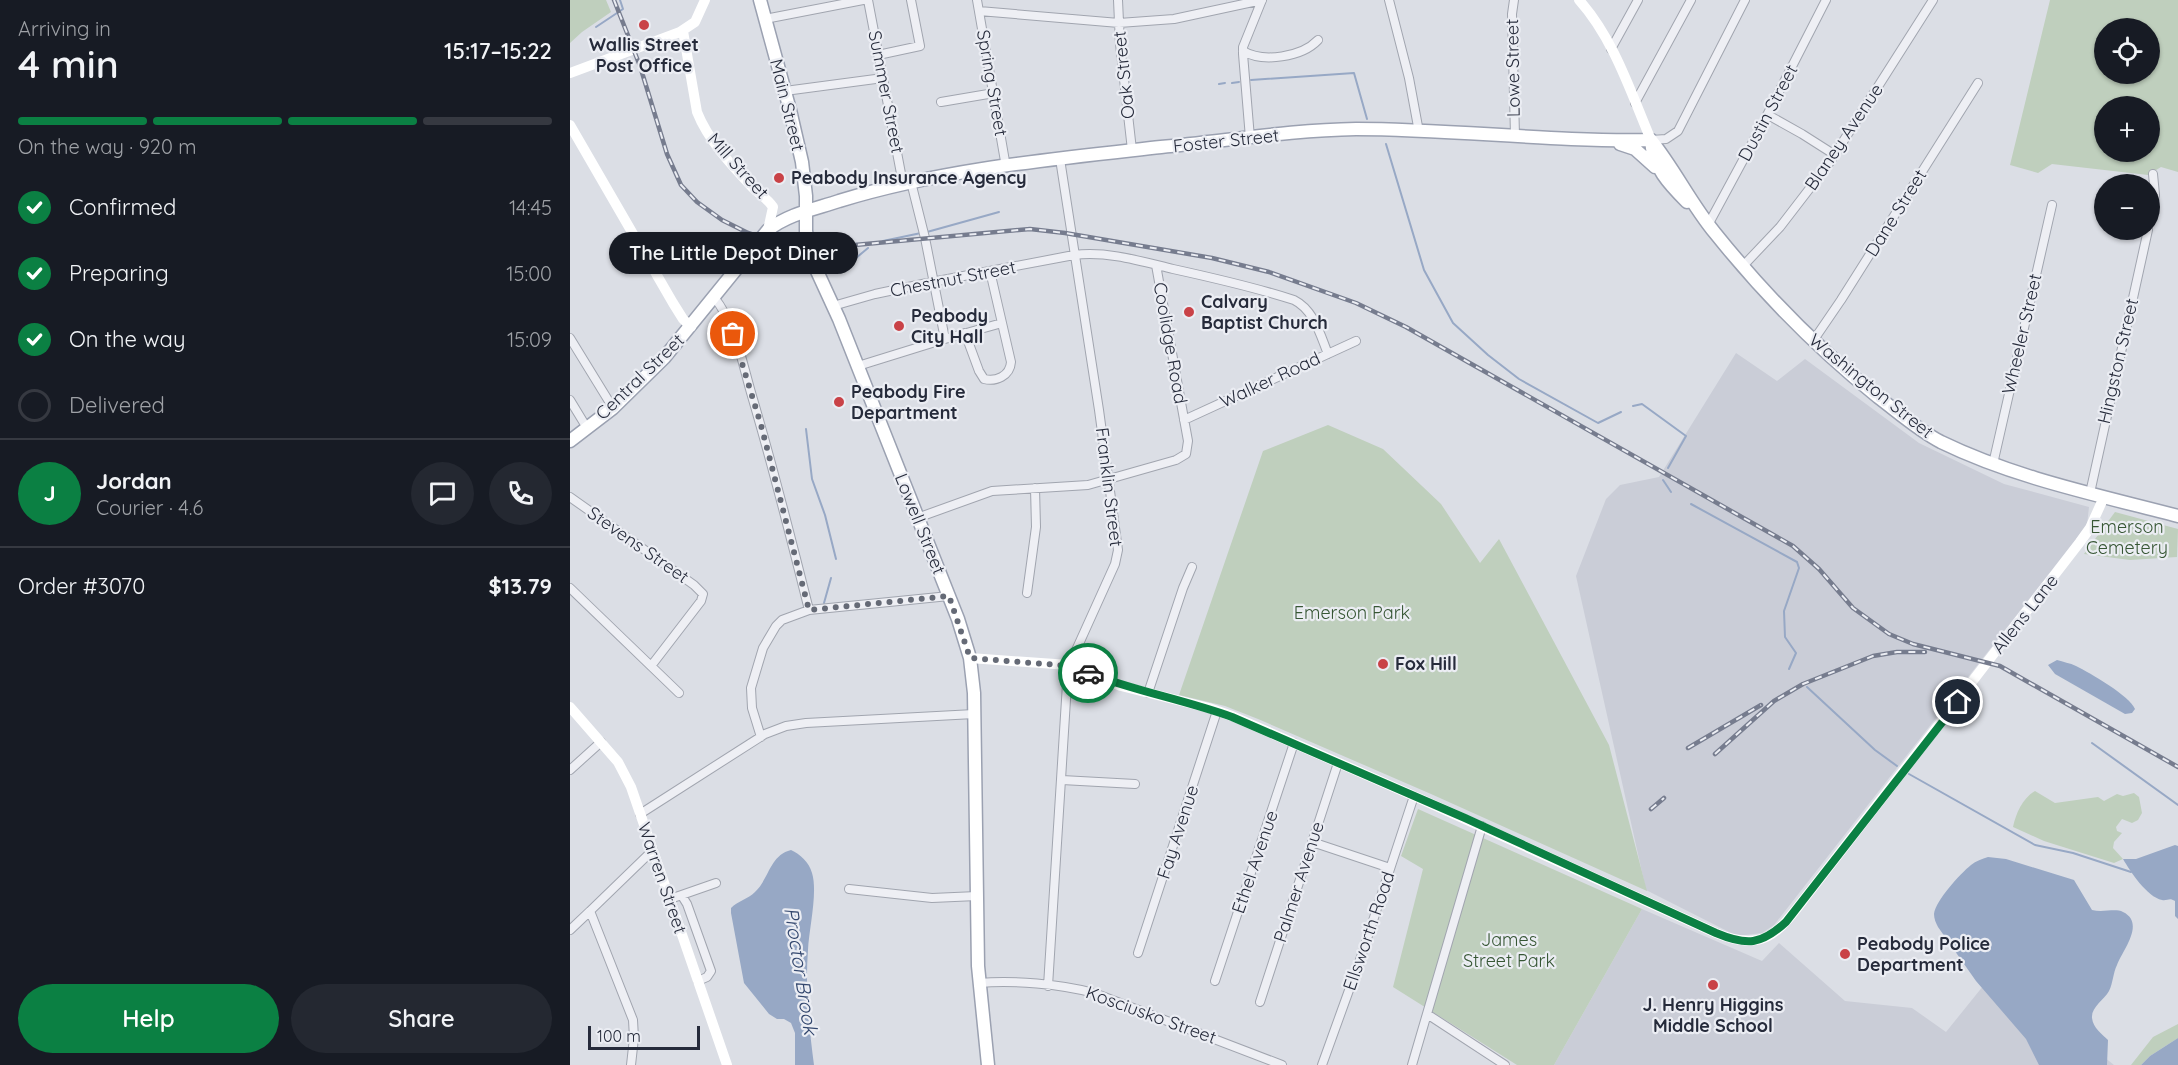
<!DOCTYPE html>
<meta charset="utf-8">
<style>
:root{--surface:#171b24;--page:#242831;--text:#f1f3f6;--muted:#9ea1a6;--line:#363941;--accent:#0b8043}
body{margin:0;font-family:Quicksand,sans-serif;background:var(--page);color:var(--text);height:100vh;display:flex;flex-direction:column;font-size:22px;white-space:nowrap}
*{box-sizing:border-box;margin:0}
p{font-size:20px;color:var(--muted)}
.icon{flex:none;width:33px;height:33px;fill:none;stroke:currentColor;stroke-width:2;stroke-linecap:round;stroke-linejoin:round}
.map{position:relative;flex:1;overflow:hidden}
.sheet{display:flex;flex-direction:column;background:var(--surface);width:570px}
.sheet>*{flex:none}
.buttons{position:absolute;left:1524px;top:18px;display:grid;gap:12px}
.buttons a{display:grid;place-items:center;width:66px;height:66px;border-radius:50%;background:var(--surface);box-shadow:0 2px 4px #0004;font-size:30px}
.scale{position:absolute;left:18px;bottom:15px;width:112px;box-sizing:border-box;padding-left:6px;border:3px solid #262b3b;border-top:0;font-size:16px;line-height:21px;white-space:nowrap;color:#262b3b;-webkit-text-stroke:4px #ebedf3;paint-order:stroke}
.pin{position:absolute;display:grid;place-items:center;width:51px;height:51px;color:#fff;margin:-26px;border:3px solid #fff;border-radius:50%;box-shadow:0 2px 6px #0007}
.courier{position:absolute;display:grid;place-items:center;width:60px;height:60px;margin:-30px;border:4px solid #0b8043;border-radius:50%;background:#fff;color:#222;box-shadow:0 2px 8px #0007}
.bubble{position:absolute;height:42px;border-radius:21px;background:var(--surface);box-shadow:0 2px 4px #0004;font-size:20px;font-weight:600;line-height:42px;text-align:center}
.headline em{font-style:normal;font-weight:600}
.headline div{display:flex;flex-direction:column-reverse}
.headline{display:flex;align-items:center;justify-content:space-between;height:102px;padding:0 18px}
h1{font-size:39px;font-weight:600;line-height:45px}
.bar{display:grid;grid-template-columns:repeat(4,1fr);gap:9px 6px;align-content:center;height:72px;padding:0 18px}
.bar i{height:8px;border-radius:4px;background:var(--line)}
.bar .active{background:var(--accent)}
.bar p{grid-column:span 4}
.line{display:flex;align-items:center;gap:15px;padding:0 18px;border-top:2px solid var(--line)}
.line div{flex:1}
.round{display:grid;place-items:center;flex:none;width:63px;height:63px;border-radius:32px;background:var(--page)}
ol{padding:0 18px;list-style:none}
li{display:flex;align-items:center;gap:18px;height:66px}
li p{margin-inline-start:auto}
li .icon{padding:6px;border-radius:50%;background:var(--accent);color:#fff;stroke-width:4}
li:last-child{color:var(--muted)}
li i{width:33px;height:33px;border:3px solid var(--line);border-radius:50%}
.cta{display:flex;gap:12px;margin-top:auto;padding:12px 18px}
.cta a{flex:1;height:69px;border-radius:36px;background:var(--accent);color:#fff;font-size:24px;font-weight:600;line-height:69px;text-align:center}
.cta a+a{background:var(--page);color:var(--text)}
main{display:flex;flex:1;min-height:0}
.map>svg:first-child{display:block}
.built{fill:#cacdd7}
.green{fill:#bfcfbd;fill-rule:evenodd}
.water{fill:#97a8c5}
.lines{fill:none;stroke-linecap:round;stroke-linejoin:round}
.stream{stroke:#97a8c5;stroke-width:2}
.street-casing{stroke:#a1a5af;stroke-width:10}
.primary-casing{stroke:#9ba1b1;stroke-width:15}
.street{stroke:#eeeff4;stroke-width:8}
.secondary{stroke:#fff;stroke-width:10}
.primary{stroke:#fff;stroke-width:12}
.rail-casing{stroke:#767c8e;stroke-width:4.5}
.rail{stroke:#ebedf3;stroke-width:2;stroke-dasharray:7;stroke-linecap:butt}
.done{stroke:#656a76;stroke-width:6;stroke-dasharray:0 10.8}
.route{stroke:#0b8043;stroke-width:8}
.poi-dot{fill:#c94247;stroke:#ebedf3;stroke-width:2}
.labels{text-anchor:middle;stroke-width:4.5;stroke-linejoin:round;paint-order:stroke}
.poi-label{font-size:18px;font-weight:bold;fill:#262b3b;stroke:#ebedf3;text-anchor:start}
.street-label{font-size:18px;fill:#262b3b;stroke:#ebedf3}
.park-label{font-size:18px;fill:#365634;stroke:#ebedf3}
.water-label{font-size:20px;font-style:italic;fill:#32466d;stroke:#ebedf3}
</style>
<main>
<section class="sheet">
<div class="headline"><div><h1>4 min</h1><p>Arriving in</p></div><em>15:17–15:22</em></div>
<div class="bar"><i class="active"></i><i class="active"></i><i class="active"></i><i></i><p>On the way · 920 m</p></div>
<ol>
<li><svg class="icon" aria-label="check" viewBox="0 0 24 24"><path d="M5 12l5 5 9-10"/></svg>Confirmed<p>14:45</p></li>
<li><svg class="icon" aria-label="check" viewBox="0 0 24 24"><path d="M5 12l5 5 9-10"/></svg>Preparing<p>15:00</p></li>
<li><svg class="icon" aria-label="check" viewBox="0 0 24 24"><path d="M5 12l5 5 9-10"/></svg>On the way<p>15:09</p></li>
<li><i></i>Delivered</li>
</ol>
<div class="line" style="height:108px"><b class="round" style="background:var(--accent);color:#fff">J</b><div><b>Jordan</b><p>Courier · 4.6</p></div><a class="round"><svg class="icon" aria-label="chat" viewBox="0 0 24 24"><path d="M4 5h16v11H9l-5 4z"/></svg></a><a class="round"><svg class="icon" aria-label="phone" viewBox="0 0 24 24"><path d="M5 4h4l2 5-3 2q2 4 5 5l2-3 5 2v4C11 20 4 13 5 4z"/></svg></a></div>
<div class="line" style="height:78px"><div>Order #3070</div><b>$13.79</b></div>
<div class="cta"><a>Help</a><a>Share</a></div>
</section>
<div class="map">
<svg width="1608" height="1065" viewBox="0 0 1608 1065">
<rect width="100%" height="100%" fill="#dbdee5"/>
<path class="built" d="M 1166,353 L 1207,381 L 1235,359 L 1349,443 L 1434,484 L 1519,507 L 1517,525 L 1204,925 L 1192,933 L 1167,936 L 1076,890 L 1006,576 L 1036,499 L 1050,485 L 1089,477 Z
M 1072,909 L 1192,961 L 1209,943 L 1275,1001 L 1342,1008 L 1376,1032 L 1426,970 L 1544,1065 L 984,1065 Z"/>
<path class="green" d="M 0,0 L 36,0 L 41,12 L 12,32 L 0,43 Z
M 1480,0 L 1608,0 L 1608,172 L 1591,167 L 1578,175 L 1482,164 L 1468,173 L 1440,165 ZM 1534,28 L 1580,28 L 1580,74 L 1534,74 ZM 1534,106 L 1580,106 L 1580,152 L 1534,152 Z
M 758,425 L 813,449 L 871,504 L 910,563 L 929,539 L 1039,745 L 1077,891 L 861,794 L 688,719 L 655,706 L 609,695 L 693,451 Z
M 1545,512 L 1608,529 L 1607,557 L 1560,560 L 1514,554 Z
M 1465,791 L 1485,803 L 1528,797 L 1534,801 L 1547,794 L 1553,796 L 1564,793 L 1569,797 L 1572,813 L 1568,820 L 1562,823 L 1552,819 L 1546,827 L 1547,831 L 1552,833 L 1544,842 L 1543,848 L 1553,859 L 1544,863 L 1474,841 L 1443,827 C 1446,813 1453,798 1465,791 Z
M 848,809 L 1072,909 L 984,1065 L 947,1065 L 823,987 L 853,869 L 831,856 Z
M 1608,1024 L 1608,1038 L 1580,1056 L 1571,1065 L 1561,1065 L 1583,1037 Z"/>
<path class="water" d="M 1487,660 C 1493,662 1500,663 1506,666 C 1520,673 1560,696 1565,709 L 1562,713 L 1555,714 L 1485,674 L 1478,665 Z
M 1605,845 L 1608,846 L 1608,919 L 1605,916 L 1605,901 C 1599,897 1598,901 1592,900 C 1577,897 1560,871 1553,859 L 1566,859 Z
M 221,850 C 230,854 239,862 242,873 C 248,892 239,929 238,950 C 235,988 239,1027 244,1065 L 225,1065 L 225,1033 L 221,1023 L 214,1019 L 207,1019 L 199,1014 L 174,983 L 161,913 L 161,908 C 168,901 178,899 185,892 C 199,879 200,855 221,850 Z
M 1418,857 L 1436,859 L 1504,880 L 1522,910 C 1533,913 1545,908 1553,912 C 1576,923 1552,951 1547,965 C 1543,973 1543,983 1539,991 C 1534,1000 1521,1007 1522,1018 C 1523,1028 1532,1034 1538,1040 L 1537,1065 L 1469,1065 L 1456,1039 L 1406,981 L 1368,927 C 1366,923 1364,919 1364,914 C 1366,900 1390,874 1401,865 C 1406,861 1412,859 1418,857 Z
M 1608,1038 L 1608,1065 L 1571,1065 L 1580,1056 Z"/>
<g class="lines">
<path class="stream" d="M 26,27 L 53,9 L 50,0
M 681,80 L 784,73 L 797,119
M 662,83 L 669,82
M 649,84 L 655,83
M 816,144 L 854,270 L 883,323 L 918,355 L 949,379 L 1028,423 L 1051,412
M 357,232 L 429,212
M 313,241 L 351,233
M 280,263 L 298,248
M 1063,406 L 1072,404 L 1116,436 L 1098,468
M 236,429 L 242,479 L 255,515 L 266,559
M 1093,480 L 1101,492
M 1121,504 L 1227,562 L 1229,568 L 1214,611 L 1215,637 L 1226,653 L 1219,669
M 254,603 L 261,578
M 1237,687 L 1305,750 L 1327,766
M 1522,743 L 1608,805
M 1339,774 L 1465,845 L 1503,853 L 1561,872"/>
<g class="street-casing">
<path id="street" d="M 298,0 L 333,184
M 407,0 L 436,167
M 548,0 L 550,44 L 562,150
M 819,0 L 839,78 L 849,132
M 944,0 L 942,14 L 945,136
M 409,11 L 549,23 L 604,19 L 692,0
M 195,19 L 293,0
M 1041,49 L 1068,0
M 673,51 C 693,63 732,57 748,40
M 308,55 L 350,46 L 341,0
M 215,91 L 313,78
M 371,102 L 424,93
M 1065,103 L 1121,0
M 1198,115 L 1232,134 L 1265,155
M 680,138 L 673,54 L 673,47 L 692,0
M 1081,140 L 1096,139 L 1108,131 L 1175,0
M 1580,222 L 1585,195 L 1583,174
M 1138,225 L 1192,125 L 1256,0
M 1173,266 L 1210,227 L 1260,162 L 1363,0
M 144,297 C 166,325 172,362 182,396 C 203,467 221,538 239,610
M 263,306 L 305,294 L 362,282 L 504,255 C 538,251 570,261 603,269 C 644,278 684,287 724,300 C 744,310 750,334 758,354
M 395,333 L 409,371 L 414,379 C 426,382 440,376 441,362 L 420,271
M 0,338 L 43,408
M 375,339 L 432,323
M 1243,341 L 1271,300 L 1408,83
M 288,366 L 375,339 L 355,238 L 341,182
M 0,400 L 17,428
M 614,420 L 786,341
M 1423,464 L 1482,205
M 1520,493 L 1578,230
M 0,497 L 124,585 L 133,594 L 131,601 L 81,666
M 347,518 L 422,491 L 518,485 L 606,460 L 616,454 L 618,441 L 586,265
M 0,588 L 109,693
M 457,593 L 466,527 L 465,488
M 578,693 L 613,588 L 622,567
M 191,737 L 182,708 L 181,688 L 193,648 L 206,626 L 212,620 L 239,610 L 379,596
M 0,770 L 31,742
M 492,780 L 565,784
M 70,814 L 195,734 L 216,726 L 236,723 L 404,714
M 742,842 L 820,868
M 279,889 L 362,898 L 407,896
M 112,896 L 117,904 L 141,971 L 137,977 L 128,981
M 100,899 L 146,883
M 0,930 L 20,911
M 568,953 L 647,711
M 645,981 L 724,743
M 409,983 C 444,980 490,984 524,993 L 712,1065
M 478,986 L 498,668 L 545,564 L 548,550 L 529,410 L 490,159
M 690,1002 L 768,763
M 857,1014 L 935,1065
M 61,1065 L 64,1038 L 63,1020 L 20,911 L 83,850
M 752,1065 L 791,957 L 844,796
M 842,1065 L 912,826"/>
</g>
<g class="primary-casing">
<path id="primary" d="M 190,0 L 220,110 L 232,162 L 236,196 L 236,231 L 241,258 L 269,319 L 388,619 L 400,658 L 404,693 L 408,966 L 418,1065
M 1081,140 C 1105,170 1121,204 1145,233 C 1194,294 1247,348 1308,397 C 1328,412 1348,430 1371,442 C 1445,478 1528,495 1608,516
M 1081,141 C 1083,167 1099,184 1117,202
M 1050,144 L 1065,149 L 1085,167
M 0,441 L 43,408 L 94,358 L 198,230 C 218,214 245,209 269,201 C 373,169 483,159 591,147 C 656,141 721,130 786,129 C 884,129 982,142 1081,140"/>
</g>
<use href="#street" class="street"/>
<path class="secondary" d="M 1009,0 C 1044,39 1061,93 1081,140
M 113,31 L 127,112 C 138,140 162,166 183,188 C 189,194 198,199 203,207 L 198,230
M 0,73 L 110,32 L 125,22 L 135,0
M 0,125 L 103,303 L 113,319 L 121,327
M 400,658 L 499,665 L 551,686 L 639,708 L 662,716 L 844,796 L 1146,933 C 1198,955 1211,928 1241,890 L 1510,542 L 1520,528 L 1534,497
M 0,707 L 48,762 L 61,787 L 157,1065"/>
<use href="#primary" class="primary"/>
<g class="rail-casing">
<path id="rail" d="M 44,0 L 70,66 L 97,154 L 111,185 L 127,202 L 152,220 L 178,233 L 203,241 L 252,248 L 460,229 L 495,233 L 642,258 L 699,272 L 786,303 L 836,327 L 1223,546 L 1249,569 L 1283,608 L 1319,634 L 1343,644 L 1430,666 L 1608,767
M 1118,748 L 1191,705
M 1145,754 L 1204,701 L 1233,684 L 1303,656 L 1327,652 L 1355,652
M 1081,809 L 1094,798"/>
</g>
<use href="#rail" class="rail"/>
</g>
<g class="lines">
<path class="done" d="M 163,334 L 191,425 L 239,610 L 379,596 L 400,658 L 500,666 L 518,673"/>
<path class="route" d="M 518,673 C 565,691 615,700 662,717 L 895,818 L 1146,933 C 1177,946 1191,945 1216,922 L 1388,702"/>
</g>
<g class="poi-dot">
<circle cx="74" cy="25" r="6"/>
<circle cx="209" cy="178" r="6"/>
<circle cx="619" cy="312" r="6"/>
<circle cx="329" cy="326" r="6"/>
<circle cx="269" cy="402" r="6"/>
<circle cx="813" cy="664" r="6"/>
<circle cx="1275" cy="954" r="6"/>
<circle cx="1143" cy="985" r="6"/>
</g>
<g class="labels">
<g class="poi-label">
<text x="74" y="51" text-anchor="middle">Wallis Street<tspan x="74" dy="21">Post Office</tspan></text>
<text x="221" y="184">Peabody Insurance Agency</text>
<text x="631" y="308">Calvary<tspan x="631" dy="21">Baptist Church</tspan></text>
<text x="341" y="322">Peabody<tspan x="341" dy="21">City Hall</tspan></text>
<text x="281" y="398">Peabody Fire<tspan x="281" dy="21">Department</tspan></text>
<text x="825" y="670">Fox Hill</text>
<text x="1287" y="950">Peabody Police<tspan x="1287" dy="21">Department</tspan></text>
<text x="1143" y="1011" text-anchor="middle">J. Henry Higgins<tspan x="1143" dy="21">Middle School</tspan></text>
</g>
<g class="street-label">
<text transform="translate(943 68) rotate(-91)" y="6">Lowe Street</text>
<text transform="translate(554 75) rotate(-96)" y="6">Oak Street</text>
<text transform="translate(422 83) rotate(80)" y="6">Spring Street</text>
<text transform="translate(316 92) rotate(79)" y="6">Summer Street</text>
<text transform="translate(217 105) rotate(76)" y="6">Main Street</text>
<text transform="translate(1198 113) rotate(-62)" y="6">Dustin Street</text>
<text transform="translate(1274 137) rotate(-56)" y="6">Blaney Avenue</text>
<text transform="translate(656 141) rotate(-6)" y="6">Foster Street</text>
<text transform="translate(168 166) rotate(48)" y="6">Mill Street</text>
<text transform="translate(1326 213) rotate(-58)" y="6">Dane Street</text>
<text transform="translate(383 279) rotate(-11)" y="6">Chestnut Street</text>
<text transform="translate(1452 334) rotate(-77)" y="6">Wheeler Street</text>
<text transform="translate(600 343) rotate(80)" y="6">Coolidge Road</text>
<text transform="translate(1548 361) rotate(-77)" y="6">Hingston Street</text>
<text transform="translate(70 377) rotate(-44)" y="6">Central Street</text>
<text transform="translate(700 380) rotate(-25)" y="6">Walker Road</text>
<text transform="translate(1301 386) rotate(39)" y="6">Washington Street</text>
<text transform="translate(539 487) rotate(83)" y="6">Franklin Street</text>
<text transform="translate(350 524) rotate(68)" y="6">Lowell Street</text>
<text transform="translate(68 545) rotate(35)" y="6">Stevens Street</text>
<text transform="translate(1455 614) rotate(-52)" y="6">Allens Lane</text>
<text transform="translate(608 832) rotate(-72)" y="6">Fay Avenue</text>
<text transform="translate(685 862) rotate(-71)" y="6">Ethel Avenue</text>
<text transform="translate(92 878) rotate(71)" y="6">Warren Street</text>
<text transform="translate(729 882) rotate(-72)" y="6">Palmer Avenue</text>
<text transform="translate(799 931) rotate(-71)" y="6">Ellsworth Road</text>
<text transform="translate(581 1015) rotate(20)" y="6">Kosciusko Street</text>
</g>
<g class="park-label">
<text x="1557" y="533">Emerson<tspan x="1557" dy="21">Cemetery</tspan></text>
<text x="782" y="619">Emerson Park</text>
<text x="939" y="946">James<tspan x="939" dy="21">Street Park</tspan></text>
</g>
<g class="water-label">
<text transform="translate(231 971) rotate(81)" y="7">Proctor Brook</text>
</g>
</g>
</svg>
<div class="buttons">
<a><svg class="icon" aria-label="locate" viewBox="0 0 24 24"><circle cx="12" cy="12" r="6"/><path d="M12 2v4M12 18v4M2 12h4M18 12h4"/></svg></a>
<a>+</a>
<a>−</a>
</div>
<div class="scale">100 m</div>
<div class="pin" style="left:163px;top:334px;background:#ea580c"><svg class="icon" aria-label="bag" viewBox="0 0 24 24"><path d="M5 8h14l-1 12H6zM9 8a3 3 0 0 1 6 0"/></svg></div>
<div class="pin" style="left:1388px;top:702px;background:#1f2937"><svg class="icon" aria-label="home" viewBox="0 0 24 24"><path d="M3 11l9-7 9 7M6 9v11h12V9"/></svg></div>
<div class="courier" style="left:518px;top:673px"><svg class="icon" aria-label="car" viewBox="0 0 24 24"><path d="M5 17H2v-5l4-1 3-4h7l3 4 3 1v5h-3M9 17h6M6 11h13"/><circle cx="7" cy="17" r="2"/><circle cx="17" cy="17" r="2"/></svg></div>
<div class="bubble" style="left:39px;top:232px;width:249px">The Little Depot Diner</div>
</div>
</main>
